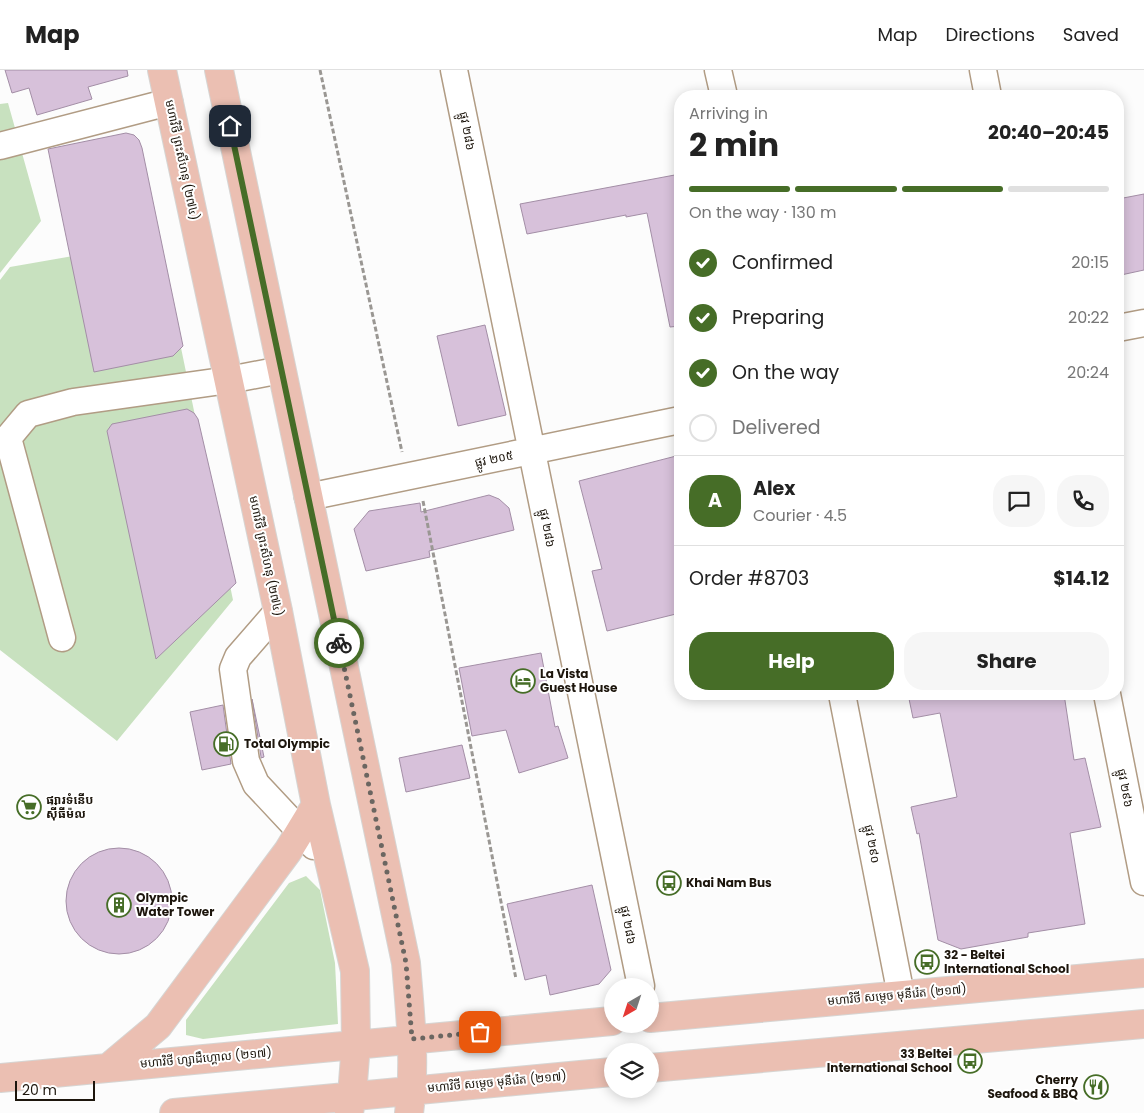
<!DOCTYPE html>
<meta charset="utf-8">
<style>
:root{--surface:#fff;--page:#f6f6f6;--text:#222;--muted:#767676;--line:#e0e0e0;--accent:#466d27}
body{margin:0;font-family:Poppins,"Noto Sans Khmer",sans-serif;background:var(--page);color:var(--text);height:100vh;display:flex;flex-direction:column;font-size:19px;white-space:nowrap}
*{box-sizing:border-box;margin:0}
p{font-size:16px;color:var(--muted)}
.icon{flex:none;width:28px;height:28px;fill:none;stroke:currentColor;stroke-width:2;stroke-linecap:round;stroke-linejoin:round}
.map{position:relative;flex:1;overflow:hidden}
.details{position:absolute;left:674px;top:20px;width:450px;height:610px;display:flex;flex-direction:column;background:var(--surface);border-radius:20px;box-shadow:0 2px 12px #0003}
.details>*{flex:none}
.needle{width:32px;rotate:219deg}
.buttons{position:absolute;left:604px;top:908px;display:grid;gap:10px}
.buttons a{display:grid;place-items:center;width:55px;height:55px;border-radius:50%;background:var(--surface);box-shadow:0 2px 12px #0003;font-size:25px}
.scale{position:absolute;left:15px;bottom:12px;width:80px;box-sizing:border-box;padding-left:5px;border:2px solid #1d160d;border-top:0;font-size:14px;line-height:18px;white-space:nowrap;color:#1d160d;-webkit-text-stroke:4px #fff;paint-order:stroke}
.pin{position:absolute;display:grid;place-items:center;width:42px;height:42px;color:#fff;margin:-21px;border-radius:10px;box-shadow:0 2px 8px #0006}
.courier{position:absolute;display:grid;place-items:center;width:50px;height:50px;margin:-25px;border:4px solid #466d27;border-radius:50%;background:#fff;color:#222;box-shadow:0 1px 6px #0007}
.head em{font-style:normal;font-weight:700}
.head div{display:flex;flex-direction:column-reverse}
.head{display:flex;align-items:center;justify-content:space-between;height:85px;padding:0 15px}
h1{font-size:32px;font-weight:700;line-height:38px}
.bar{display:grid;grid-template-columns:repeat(4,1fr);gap:8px 5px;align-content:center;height:60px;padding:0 15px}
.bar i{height:6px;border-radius:4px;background:var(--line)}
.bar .selected{background:var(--accent)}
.bar p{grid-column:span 4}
.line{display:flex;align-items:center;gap:12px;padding:0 15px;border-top:1px solid var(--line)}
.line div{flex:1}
.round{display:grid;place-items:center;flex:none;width:52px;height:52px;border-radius:20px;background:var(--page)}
ol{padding:0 15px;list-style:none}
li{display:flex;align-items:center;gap:15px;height:55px}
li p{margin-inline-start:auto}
li .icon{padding:5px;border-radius:50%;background:var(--accent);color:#fff;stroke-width:4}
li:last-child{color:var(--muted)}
li i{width:28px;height:28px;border:2px solid var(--line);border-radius:50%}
.cta{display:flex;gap:10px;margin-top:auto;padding:10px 15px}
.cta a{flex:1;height:58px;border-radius:20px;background:var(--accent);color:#fff;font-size:20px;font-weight:700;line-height:58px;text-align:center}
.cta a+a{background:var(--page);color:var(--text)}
header{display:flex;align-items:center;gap:30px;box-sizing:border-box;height:70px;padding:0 25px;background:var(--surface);border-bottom:1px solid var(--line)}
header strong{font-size:24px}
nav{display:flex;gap:28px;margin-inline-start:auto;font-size:18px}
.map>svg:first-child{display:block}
.green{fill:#c8e1bf}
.building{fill:#d7c1da;stroke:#a38ea6}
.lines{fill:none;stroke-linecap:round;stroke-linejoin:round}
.minor-casing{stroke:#b19c84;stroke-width:29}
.major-casing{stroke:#d6d5d3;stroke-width:30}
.path{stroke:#9a9793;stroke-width:3;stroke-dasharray:5 2.5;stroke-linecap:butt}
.minor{stroke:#fff;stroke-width:26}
.major{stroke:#ebbfb2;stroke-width:28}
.done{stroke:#6b6661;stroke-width:5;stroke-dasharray:0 9}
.route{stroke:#466d27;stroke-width:6}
.labels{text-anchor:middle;stroke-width:4;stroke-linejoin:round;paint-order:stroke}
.street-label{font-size:12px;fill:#1d160d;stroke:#fff}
.poi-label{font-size:12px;font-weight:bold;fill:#1d160d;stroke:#fff;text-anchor:start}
</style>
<header>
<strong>Map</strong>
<nav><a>Map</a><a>Directions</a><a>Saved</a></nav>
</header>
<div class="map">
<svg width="1144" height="1043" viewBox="0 0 1144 1043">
<rect width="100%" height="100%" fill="#fcfcfc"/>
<path class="green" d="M 8,33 L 41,151 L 0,203 L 0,34 Z
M 159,171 L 233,530 L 117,671 L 0,580 L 0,210 L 10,197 Z
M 306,806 L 320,820 L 335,893 L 338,954 L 203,969 L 186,965 L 186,950 L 289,813 Z"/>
<path class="building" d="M 5,0 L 127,0 L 128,6 L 88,17 L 92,29 L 37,45 L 29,18 L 12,23 Z
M 126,63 L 134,65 L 139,70 L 142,78 L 183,276 L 173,286 L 94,302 L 48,79 Z
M 680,104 L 680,256 L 670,257 L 647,143 L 626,147 L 626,145 L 527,164 L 520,134 Z
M 1144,124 L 1144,200 L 1121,205 L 1118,188 L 1118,129 Z
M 485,255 L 506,345 L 458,356 L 437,266 Z
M 187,339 L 194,343 L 198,349 L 236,513 L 156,589 L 107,361 L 112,354 Z
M 680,385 L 680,543 L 607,561 L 592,501 L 602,499 L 579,411 Z
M 489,425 L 499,429 L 509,438 L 514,460 L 429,481 L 430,487 L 366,501 L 354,459 L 369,441 L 420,433 L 421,442 Z
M 541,583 L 555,657 L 558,656 L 568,688 L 519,703 L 506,660 L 472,666 L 459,598 Z
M 908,624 L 1064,624 L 1074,690 L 1085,688 L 1101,757 L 1070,763 L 1085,854 L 1028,863 L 1028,867 L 961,879 L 938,870 L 919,763 L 917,764 L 911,737 L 957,727 L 940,643 L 913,648 Z
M 252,629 L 264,687 L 261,688 L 261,687 Z
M 223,635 L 231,694 L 202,700 L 190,642 Z
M 462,675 L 470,708 L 406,722 L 399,688 Z
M66 831a53 53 0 1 1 106 0a53 53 0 1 1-106 0Z
M 592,815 L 611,900 L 599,914 L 550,925 L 546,905 L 525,910 L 507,834 Z"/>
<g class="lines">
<g class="minor-casing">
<path id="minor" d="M 454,0 L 641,916
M 718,0 L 724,26
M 983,0 L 988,26
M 0,76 L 169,32
M 1118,258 L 1144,253
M 308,427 L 680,350
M 278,541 L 238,587 L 233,599 L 246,691 L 256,714 L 314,776
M 62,568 L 8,368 L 28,344 L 73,332 L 229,310 L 281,300
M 842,624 L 901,925
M 1107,624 L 1144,812"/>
</g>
<g class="major-casing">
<path id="major" d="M 162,0 L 278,541 L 316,735 L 355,901 L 356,974 L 352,1025 L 349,1043
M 219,0 L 406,893 C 410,943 416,993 409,1043
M 650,948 L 1144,903
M 108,998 L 158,956 L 288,781 L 316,735
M 650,998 L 1144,954
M 0,1008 L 612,951
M 174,1043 L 612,1002"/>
</g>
<path class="path" d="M 320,0 L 402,382
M 423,431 L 516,909"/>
<use href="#minor" class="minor"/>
<use href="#major" class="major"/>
</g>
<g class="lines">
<path class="done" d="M 339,573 L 406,893 L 412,969 L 480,962"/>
<path class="route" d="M 230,56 L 339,573"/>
</g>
<defs>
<g id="hotel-ring" transform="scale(1.25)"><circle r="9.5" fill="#fff" stroke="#466d27" stroke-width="1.5"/><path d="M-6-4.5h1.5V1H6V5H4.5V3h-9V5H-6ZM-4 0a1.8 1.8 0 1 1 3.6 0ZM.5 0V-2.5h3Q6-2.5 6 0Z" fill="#466d27"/></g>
<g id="fuel-ring" transform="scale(1.25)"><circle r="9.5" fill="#fff" stroke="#466d27" stroke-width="1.5"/><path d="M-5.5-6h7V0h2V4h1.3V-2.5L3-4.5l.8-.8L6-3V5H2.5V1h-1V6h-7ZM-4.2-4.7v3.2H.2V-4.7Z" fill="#466d27"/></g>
<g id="supermarket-ring" transform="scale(1.25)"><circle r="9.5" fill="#fff" stroke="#466d27" stroke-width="1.5"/><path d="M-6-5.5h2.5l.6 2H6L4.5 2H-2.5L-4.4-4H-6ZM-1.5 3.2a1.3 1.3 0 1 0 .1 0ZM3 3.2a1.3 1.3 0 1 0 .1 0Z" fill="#466d27"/></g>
<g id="bus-ring" transform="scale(1.25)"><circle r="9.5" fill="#fff" stroke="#466d27" stroke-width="1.5"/><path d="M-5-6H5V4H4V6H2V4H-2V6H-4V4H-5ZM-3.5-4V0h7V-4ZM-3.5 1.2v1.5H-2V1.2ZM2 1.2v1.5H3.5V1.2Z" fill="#466d27"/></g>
<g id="building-ring" transform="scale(1.25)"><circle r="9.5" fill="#fff" stroke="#466d27" stroke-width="1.5"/><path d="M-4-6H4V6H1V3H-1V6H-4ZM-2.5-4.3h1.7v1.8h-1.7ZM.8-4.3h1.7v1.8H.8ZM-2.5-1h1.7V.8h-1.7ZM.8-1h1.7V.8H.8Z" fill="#466d27"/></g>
<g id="restaurant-ring" transform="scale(1.25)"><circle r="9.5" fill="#fff" stroke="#466d27" stroke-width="1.5"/><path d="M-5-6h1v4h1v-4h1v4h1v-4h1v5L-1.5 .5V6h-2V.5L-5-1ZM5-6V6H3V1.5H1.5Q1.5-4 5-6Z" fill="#466d27"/></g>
</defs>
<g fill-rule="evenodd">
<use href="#hotel-ring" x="523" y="611"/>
<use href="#fuel-ring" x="226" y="674"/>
<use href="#supermarket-ring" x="29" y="737"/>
<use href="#bus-ring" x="669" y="813"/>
<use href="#building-ring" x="119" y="835"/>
<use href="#bus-ring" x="927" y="892"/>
<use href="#bus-ring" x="970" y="991"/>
<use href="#restaurant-ring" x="1096" y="1017"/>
</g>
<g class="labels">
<g class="street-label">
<text transform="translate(467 61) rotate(79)" y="4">ផ្លូវ ២៨៦</text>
<text transform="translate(182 90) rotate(78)" y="4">មហាវិថី ព្រះសីហនុ (២៧៤)</text>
<text transform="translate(494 389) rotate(-12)" y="4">ផ្លូវ ២០៥</text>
<text transform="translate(547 458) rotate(79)" y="4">ផ្លូវ ២៨៦</text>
<text transform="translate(266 486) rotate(78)" y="4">មហាវិថី ព្រះសីហនុ (២៧៤)</text>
<text transform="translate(1125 718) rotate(79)" y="4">ផ្លូវ ២៩៦</text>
<text transform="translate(872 774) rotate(79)" y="4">ផ្លូវ ២៩០</text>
<text transform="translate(628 855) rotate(79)" y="4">ផ្លូវ ២៨៦</text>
<text transform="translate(897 925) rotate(-5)" y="4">មហាវិថី សម្តេច មុនីរ៉េត (២១៧)</text>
<text transform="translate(206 988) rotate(-5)" y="4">មហាវិថី ហ្សាដឹហ្គោល (២១៧)</text>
<text transform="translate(497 1012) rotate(-5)" y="4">មហាវិថី សម្តេច មុនីរ៉េត (២១៧)</text>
</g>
<g class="poi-label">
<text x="540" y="608">La Vista<tspan x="540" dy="14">Guest House</tspan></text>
<text x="244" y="678">Total Olympic</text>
<text x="46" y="734">ផ្សារទំនើប<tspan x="46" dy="14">ស៊ីធីម៉ល</tspan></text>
<text x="686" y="817">Khai Nam Bus</text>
<text x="136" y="832">Olympic<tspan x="136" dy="14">Water Tower</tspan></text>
<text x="944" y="889">32 - Beltei<tspan x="944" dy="14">International School</tspan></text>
<text x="952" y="988" text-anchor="end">33 Beltei<tspan x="952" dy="14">International School</tspan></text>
<text x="1078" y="1014" text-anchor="end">Cherry<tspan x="1078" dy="14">Seafood &amp; BBQ</tspan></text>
</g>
</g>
</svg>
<div class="buttons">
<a><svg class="needle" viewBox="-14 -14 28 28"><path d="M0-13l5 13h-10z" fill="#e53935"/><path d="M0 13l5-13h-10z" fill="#767676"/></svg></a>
<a><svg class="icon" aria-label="layers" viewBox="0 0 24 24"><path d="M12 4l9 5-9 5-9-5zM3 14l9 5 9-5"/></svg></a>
</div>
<div class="scale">20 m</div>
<div class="pin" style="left:480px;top:962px;background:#ea580c"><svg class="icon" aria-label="bag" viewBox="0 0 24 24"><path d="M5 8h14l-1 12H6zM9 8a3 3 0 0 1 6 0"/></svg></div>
<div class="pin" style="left:230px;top:56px;background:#1f2937"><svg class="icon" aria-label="home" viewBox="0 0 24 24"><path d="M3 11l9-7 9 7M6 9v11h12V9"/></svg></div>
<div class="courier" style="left:339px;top:573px"><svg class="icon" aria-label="bike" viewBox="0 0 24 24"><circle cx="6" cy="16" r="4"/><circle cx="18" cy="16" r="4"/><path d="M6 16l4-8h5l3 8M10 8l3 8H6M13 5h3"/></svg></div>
<section class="details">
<div class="head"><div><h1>2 min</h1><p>Arriving in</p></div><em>20:40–20:45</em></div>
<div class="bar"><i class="selected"></i><i class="selected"></i><i class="selected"></i><i></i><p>On the way · 130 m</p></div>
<ol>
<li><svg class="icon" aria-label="check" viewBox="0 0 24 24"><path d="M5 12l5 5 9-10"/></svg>Confirmed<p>20:15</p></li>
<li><svg class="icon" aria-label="check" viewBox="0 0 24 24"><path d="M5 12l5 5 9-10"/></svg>Preparing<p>20:22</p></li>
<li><svg class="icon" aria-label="check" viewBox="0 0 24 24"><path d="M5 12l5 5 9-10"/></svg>On the way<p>20:24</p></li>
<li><i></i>Delivered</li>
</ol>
<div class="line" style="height:90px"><b class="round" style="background:var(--accent);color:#fff">A</b><div><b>Alex</b><p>Courier · 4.5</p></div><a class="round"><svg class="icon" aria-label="chat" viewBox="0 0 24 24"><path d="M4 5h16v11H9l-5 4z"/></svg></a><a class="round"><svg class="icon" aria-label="phone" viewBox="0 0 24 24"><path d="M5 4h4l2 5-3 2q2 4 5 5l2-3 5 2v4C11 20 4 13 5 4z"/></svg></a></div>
<div class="line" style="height:65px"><div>Order #8703</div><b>$14.12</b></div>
<div class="cta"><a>Help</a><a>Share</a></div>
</section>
</div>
